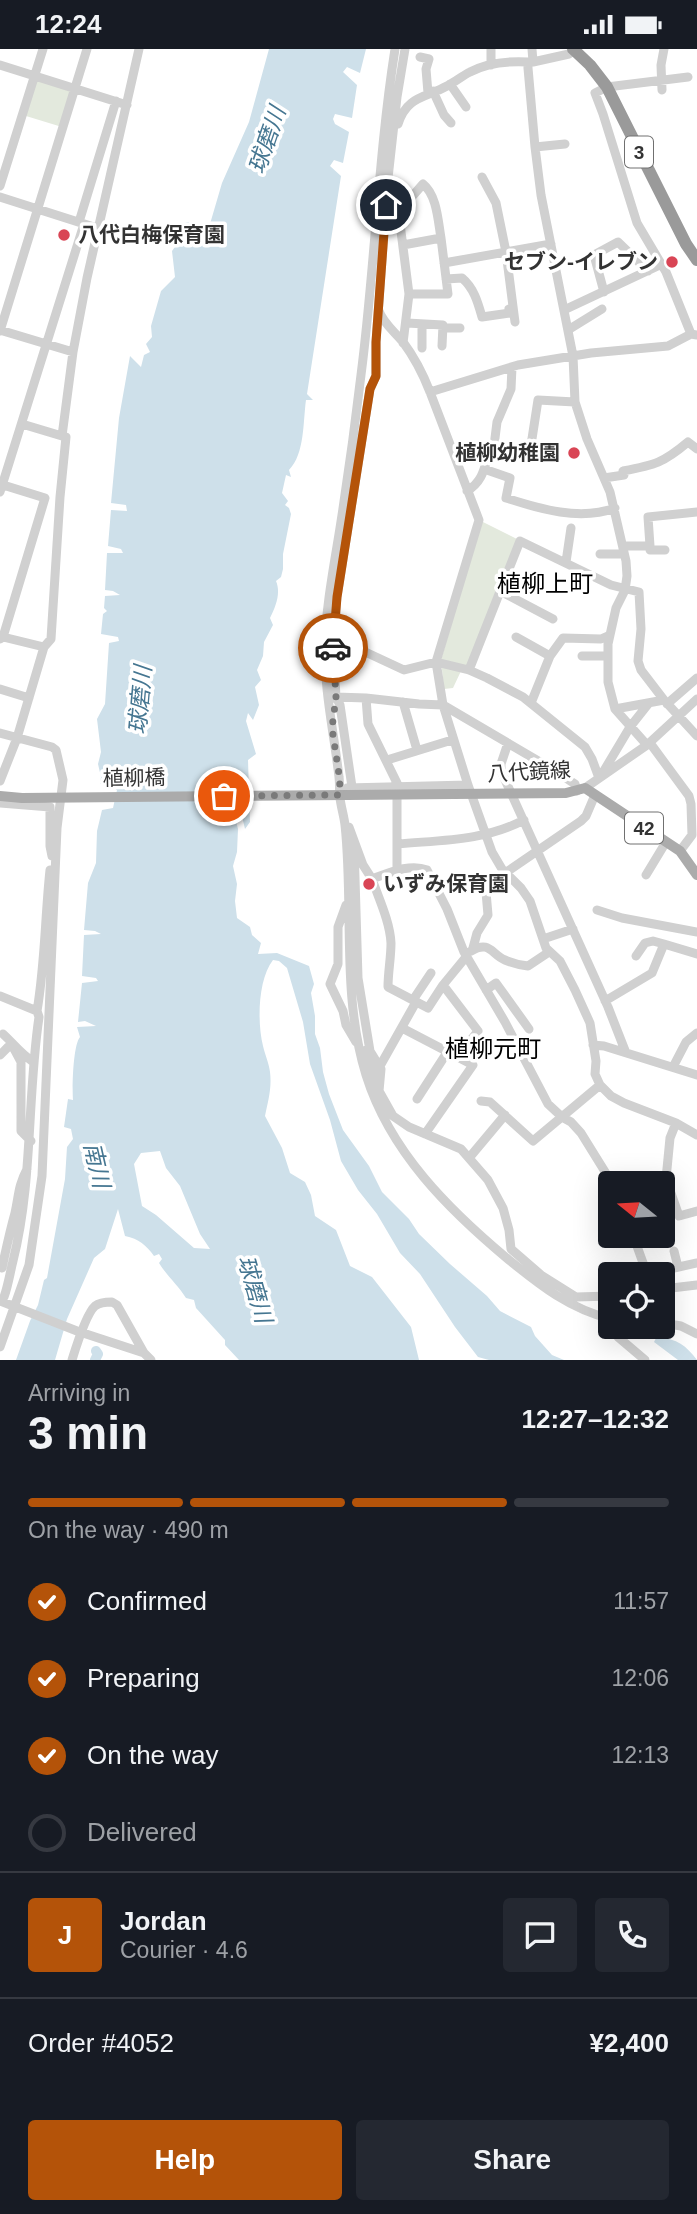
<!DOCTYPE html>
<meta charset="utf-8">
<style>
:root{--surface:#171b24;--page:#242831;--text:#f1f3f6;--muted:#9ea1a6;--line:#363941;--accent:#b45309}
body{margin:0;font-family:Arial,"Noto Sans JP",sans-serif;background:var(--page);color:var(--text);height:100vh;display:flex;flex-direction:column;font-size:26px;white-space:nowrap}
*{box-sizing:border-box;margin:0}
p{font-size:23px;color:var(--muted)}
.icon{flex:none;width:38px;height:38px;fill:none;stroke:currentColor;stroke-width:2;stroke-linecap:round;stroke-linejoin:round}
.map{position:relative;height:1311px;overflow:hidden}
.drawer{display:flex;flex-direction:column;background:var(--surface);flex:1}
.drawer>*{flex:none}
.needle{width:46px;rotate:288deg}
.controls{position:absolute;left:598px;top:1122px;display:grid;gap:14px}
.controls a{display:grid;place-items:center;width:77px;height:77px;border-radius:7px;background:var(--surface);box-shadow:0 7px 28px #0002;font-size:35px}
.pin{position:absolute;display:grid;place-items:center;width:60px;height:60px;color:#fff;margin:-30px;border:4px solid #fff;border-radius:50%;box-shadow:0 2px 7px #0007}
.courier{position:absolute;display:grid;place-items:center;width:70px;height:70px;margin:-35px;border:5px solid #b45309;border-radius:50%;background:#fff;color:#222;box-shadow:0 2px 9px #0007}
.headline em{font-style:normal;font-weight:700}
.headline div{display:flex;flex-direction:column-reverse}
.headline{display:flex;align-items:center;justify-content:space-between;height:119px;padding:0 28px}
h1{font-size:46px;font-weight:700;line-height:52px}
.bar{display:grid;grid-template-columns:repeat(4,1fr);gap:10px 7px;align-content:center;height:84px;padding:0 28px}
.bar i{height:9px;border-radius:5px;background:var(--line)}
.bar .selected{background:var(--accent)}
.bar p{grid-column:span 4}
.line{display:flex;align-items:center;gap:18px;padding:0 28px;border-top:2px solid var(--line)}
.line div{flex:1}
.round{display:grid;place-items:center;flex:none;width:74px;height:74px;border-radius:7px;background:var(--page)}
ol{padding:0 28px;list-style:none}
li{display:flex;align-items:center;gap:21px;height:77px}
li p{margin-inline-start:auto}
li .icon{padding:7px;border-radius:50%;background:var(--accent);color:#fff;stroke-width:4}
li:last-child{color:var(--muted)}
li i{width:38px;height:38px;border:4px solid var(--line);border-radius:50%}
.primary-button{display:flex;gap:14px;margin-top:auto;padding:14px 28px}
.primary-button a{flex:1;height:80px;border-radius:7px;background:var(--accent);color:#fff;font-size:28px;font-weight:700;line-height:80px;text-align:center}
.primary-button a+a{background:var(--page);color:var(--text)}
.status{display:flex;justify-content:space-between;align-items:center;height:49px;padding:0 35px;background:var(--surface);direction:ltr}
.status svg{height:19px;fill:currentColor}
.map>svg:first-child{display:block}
.green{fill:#e3e9dd}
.water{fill:#cee0ea;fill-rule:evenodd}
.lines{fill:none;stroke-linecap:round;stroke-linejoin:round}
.river{stroke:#cee0ea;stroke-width:10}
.minor{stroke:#d0d0d0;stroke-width:9}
.major{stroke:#ababab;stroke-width:10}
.highway{stroke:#9a9a9a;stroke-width:12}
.major-bridge{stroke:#ababab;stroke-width:10}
.done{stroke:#7a7a7a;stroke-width:7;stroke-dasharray:0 12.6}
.route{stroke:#b45309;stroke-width:9}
.poi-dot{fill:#d94555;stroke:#fff;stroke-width:2.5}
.labels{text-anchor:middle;stroke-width:7;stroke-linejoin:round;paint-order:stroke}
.shield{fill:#fff;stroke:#707070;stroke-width:2}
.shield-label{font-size:19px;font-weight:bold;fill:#333}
.poi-label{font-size:21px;font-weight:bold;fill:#333;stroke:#fff;text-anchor:start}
.street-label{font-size:21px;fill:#333;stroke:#fff}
.water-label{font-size:23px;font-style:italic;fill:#457691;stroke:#fff}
.quarter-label{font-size:24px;fill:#000;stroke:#fff}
</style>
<div class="status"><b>12:24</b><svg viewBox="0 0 49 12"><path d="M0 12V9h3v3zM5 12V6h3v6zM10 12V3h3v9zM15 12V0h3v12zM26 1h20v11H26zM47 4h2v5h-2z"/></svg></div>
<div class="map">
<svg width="697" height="1311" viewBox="0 0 697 1311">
<rect width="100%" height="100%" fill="#fff"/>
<path class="green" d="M 37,30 L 73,40 L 62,78 L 26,67 Z
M 481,472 L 519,491 L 468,619 L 461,622 L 453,639 L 444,640 L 441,611 Z"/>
<path class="water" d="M 269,0 L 366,0 L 360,24 L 347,18 L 343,23 L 357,36 L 352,69 L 335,65 L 333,70 L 335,75 L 349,83 L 343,114 L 334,111 L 330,117 L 341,127 L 307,345 L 313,351 L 306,351 C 303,372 305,405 289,421 L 291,428 L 286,426 L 282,444 L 288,452 L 285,456 L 289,459 L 291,465 L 283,505 L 283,520 L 281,528 L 276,532 C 281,544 276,557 270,569 L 273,576 L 264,593 L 263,607 L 257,621 L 261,631 L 255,638 L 259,656 L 253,671 L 248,664 L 246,672 L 256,705 L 248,711 L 250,773 L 245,780 L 241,763 L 234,764 L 238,780 L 237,803 L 233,817 L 237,835 L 235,852 L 237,869 L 250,878 L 252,886 L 261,894 L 258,905 L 277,904 L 309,917 L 314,935 L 311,944 L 315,967 L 315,985 L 320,999 L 323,1023 L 329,1045 L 343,1081 L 369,1117 L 382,1143 L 409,1170 L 419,1185 L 450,1215 L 487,1247 L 500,1262 L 531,1278 L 535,1287 L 552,1306 L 564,1311 L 489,1311 L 478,1308 L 455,1278 L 420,1225 L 400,1204 L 377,1165 L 358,1141 L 341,1112 L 330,1071 L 310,1015 L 303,973 L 287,919 L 279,912 L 273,911 C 258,930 257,973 263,997 C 265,1006 269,1014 270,1023 C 272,1039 268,1052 265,1067 L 282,1099 L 290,1124 L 305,1133 L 311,1146 L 315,1167 L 336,1181 L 350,1217 L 372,1228 L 411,1278 L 419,1311 L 239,1311 L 225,1296 L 225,1291 L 196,1259 L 194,1251 L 186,1249 C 178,1236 167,1227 159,1214 L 162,1210 L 159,1205 L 154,1207 C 146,1196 139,1190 125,1187 L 118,1160 L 105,1200 L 94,1209 L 67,1270 L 55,1311 L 16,1311 L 30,1272 L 38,1256 L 44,1231 L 47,1229 L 65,1130 L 67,1098 L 73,1090 L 71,1080 L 64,1078 L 68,1050 L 73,1051 C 72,1039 73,996 80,988 L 77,978 L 96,977 L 85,972 L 78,973 L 82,934 L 98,932 L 96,929 L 82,927 L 84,886 L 101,885 L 95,882 L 84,881 L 88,834 L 96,814 L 97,782 L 102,761 L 113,759 L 117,741 L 108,735 L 100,735 L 101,728 L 98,715 L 101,703 L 97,670 L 105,655 L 109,594 L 119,592 L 118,588 L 101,585 L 103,565 L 107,562 L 104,559 L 105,547 L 120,546 L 113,542 L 105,541 L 107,504 L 123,504 L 121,500 L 108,497 L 111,461 L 127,462 L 126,456 L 111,454 L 119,369 L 130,307 L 141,318 L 144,306 L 150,303 L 146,295 L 152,288 L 151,277 L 161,242 L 175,228 L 172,202 L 183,187 L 179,176 L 188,173 L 204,177 L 205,192 L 222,134 L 249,73 ZM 160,1102 L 166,1119 L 180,1137 L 200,1185 L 210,1200 L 194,1199 L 156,1166 L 142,1157 L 134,1115 L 141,1104 Z
M 656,1289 C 675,1288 686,1296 697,1311 L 678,1311 L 654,1293 Z"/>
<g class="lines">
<path class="river" d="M 95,1311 L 98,1305 L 96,1302"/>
<path class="minor" d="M 395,0 C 378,108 375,218 361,326 C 355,377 348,428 340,479 C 334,517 326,557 325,596 C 324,641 334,684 339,728 C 340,735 339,742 340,749 C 341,758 344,767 345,776 C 354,859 341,945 366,1026 C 390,1103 449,1161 509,1211 C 541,1237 570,1260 611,1270
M 491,0 L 491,16
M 532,0 L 533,13 L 528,13 L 528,19 L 535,98 L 541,146 L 573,307 L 575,353 L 587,390 L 610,443 L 626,512 L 627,527 L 625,541 L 616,559 L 608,595 L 608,633 L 615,660 L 647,696
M 420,8 L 429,10 L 426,20 L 428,44
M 533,13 L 569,5 L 574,1
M 0,16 L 127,56
M 688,28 L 607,38 L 595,44 L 603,65 L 637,174 L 666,223 L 691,285
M 450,35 L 466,58
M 662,41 L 661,16 L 664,0
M 433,42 L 444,66 L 451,74
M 398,75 C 407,47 425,49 447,37 C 455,33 462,27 470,23 C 487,14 509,12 528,13
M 535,98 L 565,95
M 482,128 L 496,154 L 506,203 L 515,273
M 0,137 L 43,0
M 0,148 L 97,179
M 396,166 L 423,135 C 437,146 438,172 441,189
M 79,173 L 116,52
M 387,180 L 392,165 L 399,167 L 409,245 L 448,245 L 441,189 L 403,196
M 444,214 L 551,195
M 446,230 L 462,229 C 474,239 478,254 482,268 L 510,264 L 509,260 L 512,259
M 604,243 L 594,206 L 618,193 L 648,222
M 564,261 L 662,215
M 379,262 C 383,274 395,283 403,293 C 415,309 423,325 430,343 L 518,316 L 591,304 L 668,297 L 691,285 L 697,286
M 407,274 L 443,276 L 442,297
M 443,279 L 460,279
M 0,281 L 73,303
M 568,281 L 602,260
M 0,282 L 87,0
M 403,294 L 409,245
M 422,299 L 422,275
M 430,343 L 479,471 L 436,613 L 443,656 L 468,736 L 492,803 L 502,820 L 521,839 L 530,852 L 546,899 L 560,912 L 575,941 L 590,974 L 596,1012 L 595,1025 L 600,1036 L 611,1047 L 624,1054 L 676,1074 L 697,1086
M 22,375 L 62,387
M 493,405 L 497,373 L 511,340 L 512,318
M 484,420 L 510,429 L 506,449 C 540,460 580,472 615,459
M 604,429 L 624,426 L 623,422 C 655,416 663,414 688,393 L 697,400
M 0,435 L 45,449 L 3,588 L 0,590
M 467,442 C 482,433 484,421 489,404 L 529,409 L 538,351 L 575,353
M 0,443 L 84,175
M 623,497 L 650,497 L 648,468 L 697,463
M 650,497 L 650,501 L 665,501
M 600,505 L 624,505
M 566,513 L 571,479
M 500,542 L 553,570
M 3,588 L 44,598
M 516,588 L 550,607
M 582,607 L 606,607
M 334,613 L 333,587 L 337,548 L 370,340 L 376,327 L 376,293 L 388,129 L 397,48 L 405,0
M 469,621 L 520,492 L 611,536 L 639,543 L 641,580 L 638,612 L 641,621 L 664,651
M 0,640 L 29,649
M 366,649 L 368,675 L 397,734 L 397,821
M 336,650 L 336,648 L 366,649 L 419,655 L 443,656 L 552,720 L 575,735 L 577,742
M 403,653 L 417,701
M 531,654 L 550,607 L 563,589 L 601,590 L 610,586
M 667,655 L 697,629
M 615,660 L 664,651 L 697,687
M 0,684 L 52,698 L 56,701 L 63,731 L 57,779 L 42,1127 L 29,1216 L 0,1298
M 508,694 L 501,715 L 501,722 L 608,958 L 626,1004
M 650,694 L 689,747 L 691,755 L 692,786 L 680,802
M 387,711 L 452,691
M 602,725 L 630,678 L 649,654
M 0,732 L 17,689 L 44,598 L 51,590 L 60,448 L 66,388 L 62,387 L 73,303 L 87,229 L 139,0
M 352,738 L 340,656 L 336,648 L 334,613 L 342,595 L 361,601 L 404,621 L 436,613 L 469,621 L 487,629 L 523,648 L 585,698 L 592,710 L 599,729
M 347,739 L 468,736
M 585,739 L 647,696 L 697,650
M 0,754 L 50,758 L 50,797 L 52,807
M 349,778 L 363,816 L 372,830 C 389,824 410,814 427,821 L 447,860 L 464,903 L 505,973 L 548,1055 L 562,1068 L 571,1073 L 581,1084 L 612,1134
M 398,795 C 441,791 484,792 524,771
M 354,796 L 358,929 L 370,1002 L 381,1020 L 379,1042 L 393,1067 L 409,1078 L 461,1100 L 488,1131 L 503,1159 L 509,1181 L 511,1200 L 541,1226 L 576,1248 L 611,1247
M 646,826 L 666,793
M 372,830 C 379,850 390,873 391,894 C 391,909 388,923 388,938 L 428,959 L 443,936 L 466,908
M 346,856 L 338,878 L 338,915 L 330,935 L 343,962 L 346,976 L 356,993
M 597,861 L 622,869 L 697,883
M 543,890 L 573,880
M 473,899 L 477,884 L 488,866 L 486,843 L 505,824 L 581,772 L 586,767 L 595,746
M 471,902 C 490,891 491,905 505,911 C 512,914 520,916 528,917 L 549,903
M 636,907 L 645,894 L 653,892 L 664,895
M 443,936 L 478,982 L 458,1007
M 486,941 L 496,934 L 529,980
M 0,947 L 37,962 L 39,968 C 27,1049 33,1132 13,1212 C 10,1224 8,1237 4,1248
M 413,951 L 431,924
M 605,952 L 652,924 L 664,895 L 697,905
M 37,962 C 45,915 45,868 50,821
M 402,979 L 473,1016 L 425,1085
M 3,985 C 14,995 19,1003 32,1012
M 593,996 L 604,997 L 697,1026
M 366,1001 L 377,1037
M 0,1006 L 8,998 L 13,998 L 21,1013 L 21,1082 L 31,1092
M 380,1017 L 416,953
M 673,1018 L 686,993 L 697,984
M 417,1050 L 448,1002
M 481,1052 L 490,1053 L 533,1092 L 600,1036
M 676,1074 L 670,1089 L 666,1130 L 679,1167 L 697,1162
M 469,1109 L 505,1066
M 633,1186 L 647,1225
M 674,1202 L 678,1218
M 2,1219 C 6,1200 10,1182 15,1164 C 19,1146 18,1137 27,1120
M 647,1225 L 697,1214
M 663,1240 L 697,1236
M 0,1252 L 77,1282 L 144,1304 L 151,1311
M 663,1274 L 681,1277 L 697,1285
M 613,1278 L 618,1288 L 645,1311
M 72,1311 C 76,1298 86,1265 95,1257 C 100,1253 107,1253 112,1253 L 117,1256 L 144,1304"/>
<path class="major" d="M 454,745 L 566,744 L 585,739 L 680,802 L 697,826
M 0,747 L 22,749 L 347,746"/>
<path class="highway" d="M 573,0 L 590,16 L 607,38 L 686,195 L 697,211"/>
<path class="major-bridge" d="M 347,746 L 454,745"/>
</g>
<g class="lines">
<path class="done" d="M 224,747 L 339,746 L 340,732 L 332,679 L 336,648 L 333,599"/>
<path class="route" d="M 333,599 L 337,548 L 370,340 L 376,327 L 376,293 L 386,156"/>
</g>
<g class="poi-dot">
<circle cx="64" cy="186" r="7"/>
<circle cx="672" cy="213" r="7"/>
<circle cx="574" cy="404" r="7"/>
<circle cx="369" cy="835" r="7"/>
</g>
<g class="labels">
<g class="shield">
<rect x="625" y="87.5" width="28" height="31" rx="5"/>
<rect x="625" y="763.5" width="38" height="31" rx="5"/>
</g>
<g class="shield-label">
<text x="639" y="110">3</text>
<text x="644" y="786">42</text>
</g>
<g class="poi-label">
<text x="78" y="193">八代白梅保育園</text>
<text x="658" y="220" text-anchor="end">セブン-イレブン</text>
<text x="560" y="411" text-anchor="end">植柳幼稚園</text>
<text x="383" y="842">いずみ保育園</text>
</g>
<g class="street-label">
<text transform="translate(529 723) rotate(-3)" y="7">八代鏡線</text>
<text transform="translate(134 729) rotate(-1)" y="7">植柳橋</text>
</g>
<g class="water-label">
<text transform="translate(267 91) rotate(-71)" y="8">球磨川</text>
<text transform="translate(140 651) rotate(-85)" y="8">球磨川</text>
<text transform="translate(97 1116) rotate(77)" y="8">南川</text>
<text transform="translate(255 1240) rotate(74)" y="8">球磨川</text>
</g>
<g class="quarter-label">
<text x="545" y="543">植柳上町</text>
<text x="493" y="1008">植柳元町</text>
</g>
</g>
</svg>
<div class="controls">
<a><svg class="needle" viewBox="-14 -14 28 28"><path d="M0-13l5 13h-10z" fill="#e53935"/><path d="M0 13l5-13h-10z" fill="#9ea1a6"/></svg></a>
<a><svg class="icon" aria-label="locate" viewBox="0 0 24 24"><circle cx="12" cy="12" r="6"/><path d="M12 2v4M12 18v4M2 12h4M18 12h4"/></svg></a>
</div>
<div class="pin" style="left:224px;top:747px;background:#ea580c"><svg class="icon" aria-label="bag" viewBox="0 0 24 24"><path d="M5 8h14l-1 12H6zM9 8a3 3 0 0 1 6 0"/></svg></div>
<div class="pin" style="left:386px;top:156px;background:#1f2937"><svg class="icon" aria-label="home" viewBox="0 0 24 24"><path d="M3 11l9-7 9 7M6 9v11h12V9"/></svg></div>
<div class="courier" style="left:333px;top:599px"><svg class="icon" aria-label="car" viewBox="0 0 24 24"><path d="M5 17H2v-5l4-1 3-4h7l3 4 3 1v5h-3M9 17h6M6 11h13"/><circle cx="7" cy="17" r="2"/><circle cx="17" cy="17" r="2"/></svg></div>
</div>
<section class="drawer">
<div class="headline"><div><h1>3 min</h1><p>Arriving in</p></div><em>12:27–12:32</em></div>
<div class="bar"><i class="selected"></i><i class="selected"></i><i class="selected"></i><i></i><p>On the way · 490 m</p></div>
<ol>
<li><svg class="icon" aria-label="check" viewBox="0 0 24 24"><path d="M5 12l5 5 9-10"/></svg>Confirmed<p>11:57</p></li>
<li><svg class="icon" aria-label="check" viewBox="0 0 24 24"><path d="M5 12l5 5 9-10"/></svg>Preparing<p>12:06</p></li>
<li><svg class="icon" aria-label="check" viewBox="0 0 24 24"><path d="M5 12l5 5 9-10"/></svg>On the way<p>12:13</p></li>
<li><i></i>Delivered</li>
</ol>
<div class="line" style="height:126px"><b class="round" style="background:var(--accent);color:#fff">J</b><div><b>Jordan</b><p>Courier · 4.6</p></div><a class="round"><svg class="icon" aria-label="chat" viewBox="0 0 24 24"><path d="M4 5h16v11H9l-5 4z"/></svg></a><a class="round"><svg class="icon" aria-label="phone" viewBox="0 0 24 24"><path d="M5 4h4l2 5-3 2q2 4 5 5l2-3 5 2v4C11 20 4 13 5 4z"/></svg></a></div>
<div class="line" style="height:91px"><div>Order #4052</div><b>¥2,400</b></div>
<div class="primary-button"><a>Help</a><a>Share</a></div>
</section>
